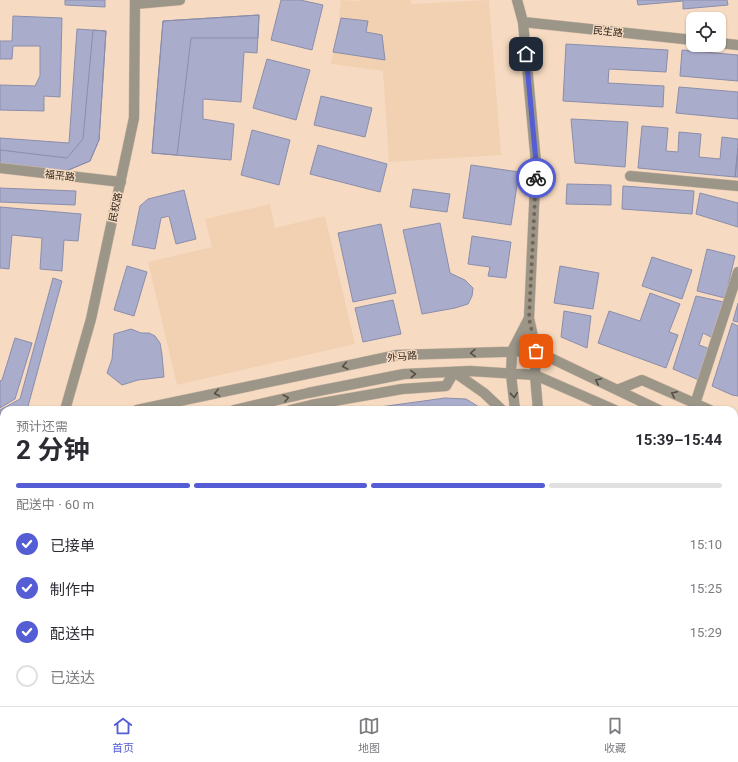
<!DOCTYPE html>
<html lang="zh">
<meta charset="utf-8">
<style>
:root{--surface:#fff;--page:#f2f2f3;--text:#2b2b33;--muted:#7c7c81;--line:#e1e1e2;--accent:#545dd4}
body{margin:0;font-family:Roboto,"Noto Sans SC",sans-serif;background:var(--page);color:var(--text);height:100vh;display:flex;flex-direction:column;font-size:15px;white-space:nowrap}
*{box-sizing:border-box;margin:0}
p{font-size:13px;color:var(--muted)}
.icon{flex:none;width:22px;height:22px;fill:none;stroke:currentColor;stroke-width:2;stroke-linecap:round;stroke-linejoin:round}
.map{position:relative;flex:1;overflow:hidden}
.drawer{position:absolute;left:0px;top:406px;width:738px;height:300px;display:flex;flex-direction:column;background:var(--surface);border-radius:12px 12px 0 0;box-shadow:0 1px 3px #0004}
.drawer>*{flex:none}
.buttons{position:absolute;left:686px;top:12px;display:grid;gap:8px}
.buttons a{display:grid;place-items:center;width:40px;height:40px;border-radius:8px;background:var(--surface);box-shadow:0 1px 3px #0004;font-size:20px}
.pin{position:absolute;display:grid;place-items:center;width:34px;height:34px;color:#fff;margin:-17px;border-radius:8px;box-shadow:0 2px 6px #0006}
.courier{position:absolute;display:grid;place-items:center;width:40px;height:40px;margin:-20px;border:3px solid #545dd4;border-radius:50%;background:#fff;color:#222;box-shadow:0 1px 5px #0007}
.head em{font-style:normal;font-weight:700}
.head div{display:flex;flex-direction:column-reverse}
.head{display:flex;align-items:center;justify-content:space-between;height:68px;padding:0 16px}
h1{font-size:26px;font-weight:700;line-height:30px}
.bar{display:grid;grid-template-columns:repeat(4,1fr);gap:6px 4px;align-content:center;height:48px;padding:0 16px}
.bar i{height:5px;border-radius:3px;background:var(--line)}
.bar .on{background:var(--accent)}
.bar p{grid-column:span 4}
ol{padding:0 16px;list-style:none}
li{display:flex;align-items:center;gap:12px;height:44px}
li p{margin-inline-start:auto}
li .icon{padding:4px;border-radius:50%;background:var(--accent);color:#fff;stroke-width:4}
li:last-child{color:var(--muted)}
li i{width:22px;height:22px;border:2px solid var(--line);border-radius:50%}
.dock{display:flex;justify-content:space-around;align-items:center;height:56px;border-top:1px solid var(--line);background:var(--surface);font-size:11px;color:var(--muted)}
.dock a{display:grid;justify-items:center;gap:2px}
.dock .on{color:var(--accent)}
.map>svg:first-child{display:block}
.built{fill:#f2d1b2}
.building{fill:#a9accb;stroke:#8b8dab}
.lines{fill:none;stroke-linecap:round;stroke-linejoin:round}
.minor-casing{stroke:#d2baa4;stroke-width:11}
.minor{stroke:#9c9689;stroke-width:10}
.oneway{stroke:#564d43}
.done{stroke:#756557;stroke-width:4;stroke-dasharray:0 7.2}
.route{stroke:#545dd4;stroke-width:5}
.labels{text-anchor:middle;stroke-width:3;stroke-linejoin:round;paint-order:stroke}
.street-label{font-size:10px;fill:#30261d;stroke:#f6dbc2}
</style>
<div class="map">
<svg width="738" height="706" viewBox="0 0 738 706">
<rect width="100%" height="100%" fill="#f6dbc2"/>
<path class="built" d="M 341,0 L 359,1 L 360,0 L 411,0 L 411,4 L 489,0 L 501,155 L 389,162 L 383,71 L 331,64 L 340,18 L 339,18 Z
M 270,204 L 275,228 L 325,216 L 355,344 L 177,385 L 148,262 L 212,247 L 205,219 Z
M 588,702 L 730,702 L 731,706 L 588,706 Z"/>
<path class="building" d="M 65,0 L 105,0 L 105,7 L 65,5 Z
M 281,0 L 300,0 L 323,5 L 312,50 L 271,40 Z
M 637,0 L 727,0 L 728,5 L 683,9 L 683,1 L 638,5 Z
M 259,15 L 257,53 L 244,52 L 241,102 L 203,99 L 203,119 L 234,124 L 231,160 L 152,153 L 163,21 Z
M 259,15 L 258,38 L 191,38 L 177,155 L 152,153 L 163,21 Z
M 13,16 L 62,18 L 60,97 L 44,96 L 44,111 L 0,110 L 0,85 L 35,86 L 40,76 L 40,46 L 13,46 L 12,59 L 0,59 L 0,41 L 12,41 Z
M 341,18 L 368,21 L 366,32 L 382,35 L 385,60 L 333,52 Z
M 77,29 L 106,31 L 99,140 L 90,161 L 66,171 L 0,167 L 0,138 L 69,143 Z
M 93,30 L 106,31 L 99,140 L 90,161 L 66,171 L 0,167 L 0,150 L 67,158 L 83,139 Z
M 566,44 L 668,50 L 666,72 L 609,69 L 608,83 L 664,86 L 663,107 L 563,101 Z
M 682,50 L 738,55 L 738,81 L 680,76 Z
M 267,59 L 310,70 L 296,120 L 253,108 Z
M 679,87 L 738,92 L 738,119 L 676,113 Z
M 321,96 L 372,108 L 365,137 L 314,125 Z
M 571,119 L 628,122 L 625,167 L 575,163 Z
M 642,126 L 668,128 L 666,151 L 678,152 L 679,132 L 701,134 L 699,157 L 720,159 L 722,137 L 738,139 L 738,148 L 735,177 L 638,168 Z
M 252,130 L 290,140 L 279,185 L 241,175 Z
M 318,145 L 387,164 L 380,192 L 310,174 Z
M 738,148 L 738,177 L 735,177 Z
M 471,165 L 519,172 L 511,225 L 463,218 Z
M 567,184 L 611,185 L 611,205 L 566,204 Z
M 623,186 L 694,191 L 692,214 L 622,209 Z
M 0,188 L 76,191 L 75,205 L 0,202 Z
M 413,189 L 450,194 L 447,212 L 410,207 Z
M 184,190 L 196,239 L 176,244 L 169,216 L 161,218 L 155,249 L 132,245 L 140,206 L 148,199 Z
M 700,193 L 738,203 L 738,227 L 696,214 Z
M 0,207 L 81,214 L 78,241 L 64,240 L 62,271 L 40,269 L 42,238 L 12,235 L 9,269 L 0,268 Z
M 440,223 L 450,273 L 465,280 L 473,288 L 472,296 L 468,304 L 455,308 L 422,314 L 403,230 Z
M 381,224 L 396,293 L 353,302 L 338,233 Z
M 472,236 L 511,242 L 506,278 L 488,276 L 490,267 L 468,264 Z
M 707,249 L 735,256 L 725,298 L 697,291 Z
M 652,257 L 692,270 L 682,299 L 642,286 Z
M 127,266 L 147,272 L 134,316 L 114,310 Z
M 560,266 L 599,273 L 593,309 L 554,303 Z
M 53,278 L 62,281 L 27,410 L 4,410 L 4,422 L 0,424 L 0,410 L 20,399 Z
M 650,293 L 680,304 L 669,332 L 678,335 L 666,368 L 598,343 L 609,311 L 640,321 Z
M 696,296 L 724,302 L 713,338 L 703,333 L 699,345 L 710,349 L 699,380 L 673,369 Z
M 393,300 L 401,334 L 363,342 L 355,308 Z
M 738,303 L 738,322 L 733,321 Z
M 564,311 L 591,316 L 587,348 L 561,337 Z
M 732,323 L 738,326 L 738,396 L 732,395 L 712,386 Z
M 131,329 L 141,333 L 149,333 L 155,336 L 160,343 L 162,355 L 164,377 L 138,380 L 122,385 L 107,373 L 112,359 L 114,334 Z
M 15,338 L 32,343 L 15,399 L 0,408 L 0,381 L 2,380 Z
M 445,398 L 466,399 L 484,410 L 358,410 Z
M 4,487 L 4,514 L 0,515 L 0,488 Z
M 734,494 L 738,496 L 738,533 L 734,532 Z
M 0,549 L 4,563 L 4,577 L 0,578 Z
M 734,562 L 738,562 L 738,599 L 734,599 Z
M 4,591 L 4,626 L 0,627 L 0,592 Z
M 738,619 L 738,652 L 734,632 L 734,620 Z
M 4,651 L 4,686 L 0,687 L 0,652 Z
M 5,702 L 55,702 L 56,706 L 6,706 Z
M 67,702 L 149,702 L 136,706 L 68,706 Z
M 203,702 L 237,702 L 238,706 L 187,706 Z
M 246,702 L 276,702 L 277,704 L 267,706 L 247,706 Z
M 281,702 L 307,702 L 308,706 L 282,706 Z
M 316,702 L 366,702 L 367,706 L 317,706 Z
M 423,702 L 453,702 L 454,706 L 401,706 Z
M 467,702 L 531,702 L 531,706 L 467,706 Z
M 519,702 L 539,702 L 540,706 L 520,706 Z"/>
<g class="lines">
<g class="minor-casing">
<path id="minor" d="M 517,0 L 523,22 L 536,163 L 529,318 L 536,351 L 535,375 L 538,410
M 135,4 L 180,0
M 523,22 L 693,40
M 719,43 L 738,45
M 0,168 L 121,182
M 630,176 L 738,186
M 617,390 L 642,380 L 710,410
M 695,404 L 738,272
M 65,410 L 91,319 L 134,118 L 135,0
M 137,410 L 397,355 L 536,351 L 659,410
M 234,410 L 308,393 L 404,374 L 470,371 L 535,375 L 615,410
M 290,410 L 311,405 L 402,389 L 446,386 L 454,372 L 484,393 L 502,410
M 515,410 L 511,374 L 512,351 L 529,318
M 734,436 L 736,448
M 0,442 L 4,441
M 0,463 L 4,462
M 734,467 L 738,469
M 281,702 L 282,706
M 377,702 L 378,706
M 548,702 L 548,706
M 570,702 L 570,706"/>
</g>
<use href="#minor" class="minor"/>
</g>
<defs><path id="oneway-chevron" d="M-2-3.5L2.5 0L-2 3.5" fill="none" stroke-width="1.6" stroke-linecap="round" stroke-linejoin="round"/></defs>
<g class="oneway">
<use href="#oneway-chevron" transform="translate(473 353) rotate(178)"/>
<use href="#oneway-chevron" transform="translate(345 366) rotate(168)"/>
<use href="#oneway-chevron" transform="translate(413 374) rotate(-3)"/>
<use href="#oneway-chevron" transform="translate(598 381) rotate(-155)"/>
<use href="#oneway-chevron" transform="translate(217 393) rotate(168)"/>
<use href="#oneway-chevron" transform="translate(674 394) rotate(-155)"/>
<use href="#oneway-chevron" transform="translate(514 395) rotate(84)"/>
<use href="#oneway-chevron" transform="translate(286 398) rotate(-14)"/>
</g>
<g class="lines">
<path class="done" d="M 536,178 L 529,318 L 536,351"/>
<path class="route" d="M 526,54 L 536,162 L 536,178"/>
</g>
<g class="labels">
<g class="street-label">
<text transform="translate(608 31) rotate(6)" y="4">民生路</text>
<text transform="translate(60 175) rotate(7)" y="4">福平路</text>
<text transform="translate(115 207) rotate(-78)" y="4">民权路</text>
<text transform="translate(402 356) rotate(-6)" y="4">外马路</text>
</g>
</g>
</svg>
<div class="buttons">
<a><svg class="icon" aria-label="locate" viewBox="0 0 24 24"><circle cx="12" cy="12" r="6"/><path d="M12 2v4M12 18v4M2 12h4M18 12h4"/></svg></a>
</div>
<div class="pin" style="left:536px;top:351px;background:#ea580c"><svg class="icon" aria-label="bag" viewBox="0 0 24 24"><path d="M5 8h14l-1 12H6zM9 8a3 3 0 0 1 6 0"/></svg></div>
<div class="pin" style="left:526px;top:54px;background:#1f2937"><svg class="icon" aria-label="home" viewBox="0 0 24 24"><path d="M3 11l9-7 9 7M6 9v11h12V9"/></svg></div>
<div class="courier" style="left:536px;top:178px"><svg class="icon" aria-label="bike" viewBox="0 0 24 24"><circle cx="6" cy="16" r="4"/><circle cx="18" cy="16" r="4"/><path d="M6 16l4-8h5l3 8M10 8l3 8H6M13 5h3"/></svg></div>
<section class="drawer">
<div class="head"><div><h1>2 分钟</h1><p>预计还需</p></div><em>15:39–15:44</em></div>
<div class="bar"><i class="on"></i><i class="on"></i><i class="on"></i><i></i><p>配送中 · 60 m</p></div>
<ol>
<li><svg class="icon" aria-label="check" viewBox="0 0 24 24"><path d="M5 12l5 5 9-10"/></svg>已接单<p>15:10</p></li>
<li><svg class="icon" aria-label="check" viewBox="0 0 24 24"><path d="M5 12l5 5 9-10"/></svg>制作中<p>15:25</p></li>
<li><svg class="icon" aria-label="check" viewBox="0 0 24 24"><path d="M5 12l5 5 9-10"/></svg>配送中<p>15:29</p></li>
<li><i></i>已送达</li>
</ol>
</section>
</div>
<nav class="dock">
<a class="on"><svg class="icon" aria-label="home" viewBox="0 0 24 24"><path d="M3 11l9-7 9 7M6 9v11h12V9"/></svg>首页</a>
<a><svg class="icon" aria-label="map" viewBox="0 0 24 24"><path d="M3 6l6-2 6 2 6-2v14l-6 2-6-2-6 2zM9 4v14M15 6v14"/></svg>地图</a>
<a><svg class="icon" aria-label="saved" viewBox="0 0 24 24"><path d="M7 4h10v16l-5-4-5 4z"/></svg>收藏</a>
</nav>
